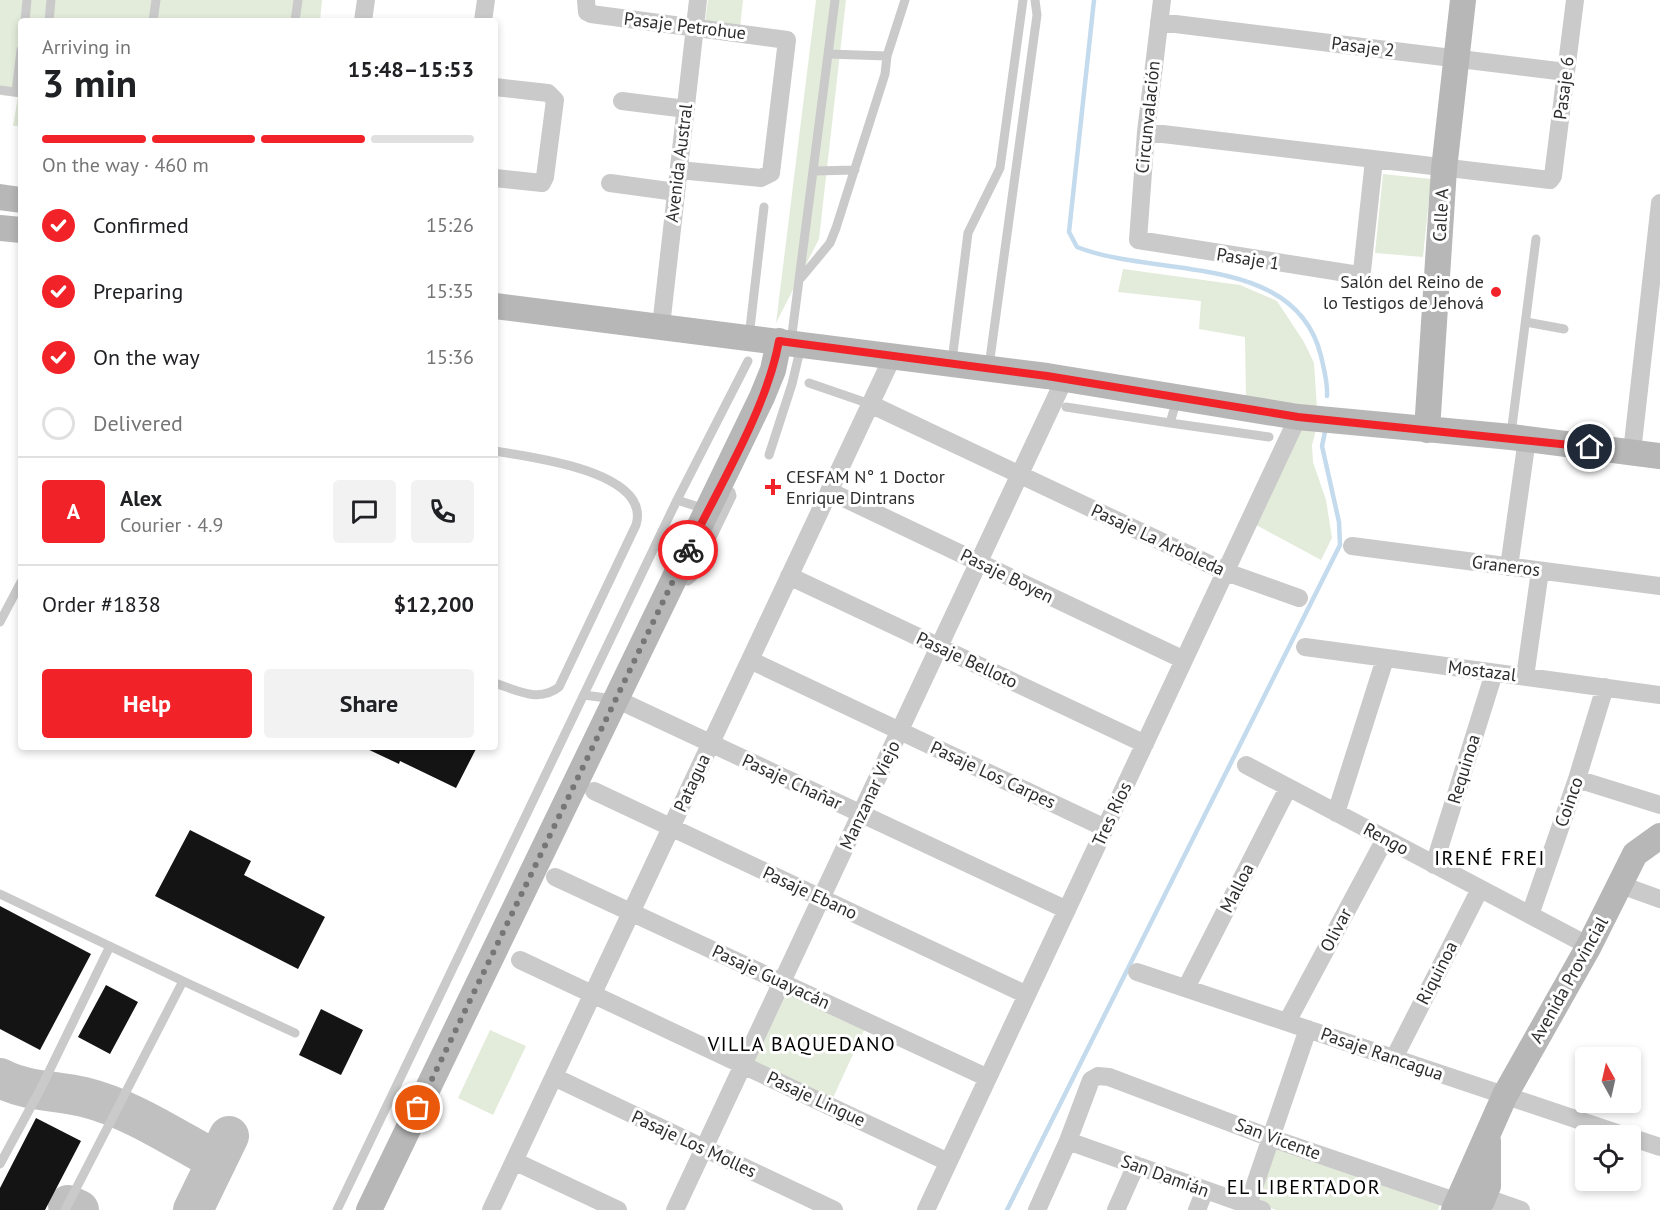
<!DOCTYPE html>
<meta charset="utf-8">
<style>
:root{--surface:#fff;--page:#f2f2f2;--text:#202124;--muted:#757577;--line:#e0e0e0;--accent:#f12228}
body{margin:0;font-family:"PT Sans",sans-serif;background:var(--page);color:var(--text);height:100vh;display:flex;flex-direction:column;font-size:22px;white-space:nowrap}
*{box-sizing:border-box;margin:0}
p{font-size:20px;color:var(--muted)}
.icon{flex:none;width:33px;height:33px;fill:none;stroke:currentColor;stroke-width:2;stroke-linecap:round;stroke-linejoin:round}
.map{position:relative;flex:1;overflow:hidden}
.drawer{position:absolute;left:18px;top:18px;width:480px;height:732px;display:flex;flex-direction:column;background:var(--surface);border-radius:6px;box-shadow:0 3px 9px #0003}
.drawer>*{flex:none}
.needle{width:39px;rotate:352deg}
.controls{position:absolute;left:1575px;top:1047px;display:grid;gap:12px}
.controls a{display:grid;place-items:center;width:66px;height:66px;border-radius:6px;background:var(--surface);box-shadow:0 3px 9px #0003;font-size:30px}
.pin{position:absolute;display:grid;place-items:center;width:51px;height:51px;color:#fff;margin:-26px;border:3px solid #fff;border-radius:50%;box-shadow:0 2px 6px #0007}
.courier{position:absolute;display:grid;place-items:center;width:60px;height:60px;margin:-30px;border:4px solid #f12228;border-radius:50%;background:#fff;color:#222;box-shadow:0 2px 8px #0007}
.head em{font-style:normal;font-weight:600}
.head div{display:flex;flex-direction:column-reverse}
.head{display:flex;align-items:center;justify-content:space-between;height:102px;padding:0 24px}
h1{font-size:39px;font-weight:600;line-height:45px}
.bar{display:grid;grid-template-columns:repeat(4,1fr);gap:9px 6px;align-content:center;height:72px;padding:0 24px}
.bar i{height:8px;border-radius:4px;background:var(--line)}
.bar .selected{background:var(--accent)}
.bar p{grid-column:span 4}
.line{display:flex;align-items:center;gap:15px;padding:0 24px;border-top:2px solid var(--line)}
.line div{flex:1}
.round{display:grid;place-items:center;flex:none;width:63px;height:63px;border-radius:6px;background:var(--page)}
ol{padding:0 24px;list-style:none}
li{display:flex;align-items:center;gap:18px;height:66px}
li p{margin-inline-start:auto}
li .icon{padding:6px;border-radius:50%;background:var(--accent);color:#fff;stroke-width:4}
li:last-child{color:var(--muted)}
li i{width:33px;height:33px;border:3px solid var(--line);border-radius:50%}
.button{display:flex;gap:12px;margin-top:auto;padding:12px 24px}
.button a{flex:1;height:69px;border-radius:6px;background:var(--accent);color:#fff;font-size:24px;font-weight:600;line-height:69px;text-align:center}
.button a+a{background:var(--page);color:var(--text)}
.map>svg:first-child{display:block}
.green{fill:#e3ecda}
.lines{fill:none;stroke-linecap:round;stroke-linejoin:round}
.stream{stroke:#c4dbee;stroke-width:4.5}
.taxiway{stroke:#c0c0c0;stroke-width:40}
.building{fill:#141414}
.lane{stroke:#cacaca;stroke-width:9}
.street{stroke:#cacaca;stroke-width:18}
.secondary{stroke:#b7b7b7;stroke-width:26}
.done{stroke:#767676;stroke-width:6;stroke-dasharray:0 10.8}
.route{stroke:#f12228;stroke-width:8}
.poi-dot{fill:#f12228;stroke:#fff;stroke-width:2}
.labels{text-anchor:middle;stroke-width:6;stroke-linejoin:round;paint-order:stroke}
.street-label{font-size:18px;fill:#2d2d2d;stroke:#fff}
.poi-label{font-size:18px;fill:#2d2d2d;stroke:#fff;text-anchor:end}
.neighbourhood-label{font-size:20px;letter-spacing:1.5px;fill:#000;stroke:#fff}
</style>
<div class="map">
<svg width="1660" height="1210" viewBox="0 0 1660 1210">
<rect width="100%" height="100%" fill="#fff"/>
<path class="green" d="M 0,0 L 322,0 L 320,21 L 21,21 L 21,126 L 13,126 L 18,97 L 0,95 Z
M 708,0 L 743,0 L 740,27 L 705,22 Z
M 816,0 L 846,0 L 819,239 L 776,323 Z
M 1383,174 L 1431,179 L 1423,257 L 1375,253 Z
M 1123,269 L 1240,285 L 1277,301 L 1304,342 L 1314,363 L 1317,408 L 1246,400 L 1245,337 L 1199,329 L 1201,301 L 1118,292 Z
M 1296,424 L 1317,426 L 1312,445 L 1313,462 L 1326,500 L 1332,538 L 1321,560 L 1249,521 Z
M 789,989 L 866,1026 L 832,1100 L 754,1061 Z
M 490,1030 L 526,1046 L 493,1115 L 458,1098 Z
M 1275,1146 L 1441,1202 L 1438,1210 L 1276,1210 L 1254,1202 Z"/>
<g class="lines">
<path class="stream" d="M 1094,0 L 1069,232 L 1077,247 C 1155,278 1296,252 1321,356 C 1324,369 1328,383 1327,396
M 1007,1210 L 1340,545 L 1339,522 L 1322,446 L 1326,427"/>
<path class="taxiway" d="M 0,1078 C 27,1092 55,1090 84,1097 C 132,1109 174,1138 217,1161
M 68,1205 L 79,1210
M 193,1210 L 229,1136"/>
</g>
<path class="building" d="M 363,747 L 477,747 L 456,788 L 400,761 L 399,764 Z
M 190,830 L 251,861 L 244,875 L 325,917 L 298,969 L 155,896 Z
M 0,906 L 91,954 L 40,1050 L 0,1029 Z
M 106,985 L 138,1002 L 110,1054 L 78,1037 Z
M 321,1009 L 363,1030 L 341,1075 L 299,1055 Z
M 36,1118 L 81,1141 L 45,1210 L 0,1210 L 0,1188 Z"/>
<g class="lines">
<path class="lane" d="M 25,21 L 27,0
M 49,21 L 51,0
M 153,21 L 156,0
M 295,21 L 298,0
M 887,56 L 905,0
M 0,90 L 21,93
M 16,92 L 21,50
M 814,171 L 855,170
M 801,278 L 830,243 L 836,228 L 885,74 L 887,56 L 828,54
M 1526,322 L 1564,329
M 749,337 L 764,207
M 791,342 L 835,0
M 952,361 L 968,233 L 1000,168 L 1023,0
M 989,366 L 1037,15 L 1035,0
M 809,383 L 870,404
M 1177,399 L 1170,423 L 1269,437
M 1066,407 L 1170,423
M 1511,434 L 1536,239
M 495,451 C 530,457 652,471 636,525 L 559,687 C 539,703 516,690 495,683
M 769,455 L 792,384 L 801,346
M 705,509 L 677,500 L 748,361
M 677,579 L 688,581 L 693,577 L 732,496 L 731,492 L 722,486
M 0,622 L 21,582
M 584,695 L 614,699
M 0,894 L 183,981 L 65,1210
M 183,981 L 295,1033
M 0,1164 L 40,1090 L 110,946
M 337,1210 L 677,500"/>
<path class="street" d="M 586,0 L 587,12 L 591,14 L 787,40 L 771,173 L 761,178 L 679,170
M 1162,0 L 1146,132 L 1138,240 L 1359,275 L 1362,271 L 1374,160
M 363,21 L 366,0
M 483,21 L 486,0
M 1159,22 L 1566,72
M 495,87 L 548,93 L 555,100 L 545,177 L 542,183 L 495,178
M 622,101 L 686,109
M 1146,132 L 1550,180 L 1553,176 L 1575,0
M 610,183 L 676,192
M 661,326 L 698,0
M 870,404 L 1226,572 L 1299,598
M 1632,452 L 1660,203
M 829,491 L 1184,660
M 1352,546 L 1660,586
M 1509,567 L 1527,439
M 789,576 L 1145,744
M 1305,647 L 1660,695
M 750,660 L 1105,828
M 1525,677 L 1540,571
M 616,699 L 1067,910
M 1246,765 L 1589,946
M 1577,779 L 1660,805
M 594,791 L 1027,995
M 1336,813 L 1385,659
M 1434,865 L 1494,673
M 555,877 L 988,1078
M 1621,885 L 1660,899
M 1530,915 L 1577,779 L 1605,687
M 520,960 L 948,1162
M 1137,972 L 1626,1136
M 1186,988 L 1288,788
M 1287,1022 L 1385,839
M 1394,1058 L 1480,889
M 554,1077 L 834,1210
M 1630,1137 L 1660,1147
M 1068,1141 L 1262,1210
M 514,1161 L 618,1210
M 1484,1197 L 1521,1210
M 1248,1205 L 1308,1029
M 491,1210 L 893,356
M 675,1210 L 1064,380
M 926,1210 L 1298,417
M 1037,1210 L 1068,1141 L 1091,1080 L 1098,1076 L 1109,1077 L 1271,1138 L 1458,1202
M 1116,1210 L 1136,1165
M 1197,1210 L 1205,1190"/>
<path class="secondary" d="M 0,197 L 21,200
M 0,228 L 21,230
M 495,306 L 1047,376 L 1298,417 L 1511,437 L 1660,456
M 1427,430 L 1444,169 L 1463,0
M 369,1210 L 762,397 L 773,370 L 779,341
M 1454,1210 L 1505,1095 L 1589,946 L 1635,854 L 1660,836
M 1478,1210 L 1488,1186 L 1488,1141"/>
</g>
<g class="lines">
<path class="done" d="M 418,1108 L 688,550"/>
<path class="route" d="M 688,550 C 719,487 767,408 779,341 L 1047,376 L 1298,417 L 1590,447"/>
</g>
<g class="poi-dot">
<circle cx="1496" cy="292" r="6"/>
<path d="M770 478h6v6h6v6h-6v6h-6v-6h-6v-6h6z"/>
</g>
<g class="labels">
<g class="street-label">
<text transform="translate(685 26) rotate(7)" y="6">Pasaje Petrohue</text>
<text transform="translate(1363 47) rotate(7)" y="6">Pasaje 2</text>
<text transform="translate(1564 88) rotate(-83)" y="6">Pasaje 6</text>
<text transform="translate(1148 117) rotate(-84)" y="6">Circunvalación</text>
<text transform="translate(679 163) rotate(-83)" y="6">Avenida Austral</text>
<text transform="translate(1441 215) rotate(-87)" y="6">Calle A</text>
<text transform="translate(1248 259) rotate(9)" y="6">Pasaje 1</text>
<text transform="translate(1158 540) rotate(25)" y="6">Pasaje La Arboleda</text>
<text transform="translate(1506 566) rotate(7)" y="6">Graneros</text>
<text transform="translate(1007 576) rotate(26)" y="6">Pasaje Boyen</text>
<text transform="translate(967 660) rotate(25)" y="6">Pasaje Belloto</text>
<text transform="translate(1482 671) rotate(7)" y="6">Mostazal</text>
<text transform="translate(1464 769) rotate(-73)" y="6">Requinoa</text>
<text transform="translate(993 775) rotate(25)" y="6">Pasaje Los Carpes</text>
<text transform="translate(792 782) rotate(25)" y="6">Pasaje Chañar</text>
<text transform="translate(692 783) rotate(-65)" y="6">Patagua</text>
<text transform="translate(870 795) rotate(-65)" y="6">Manzanar Viejo</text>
<text transform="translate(1569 802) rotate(-71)" y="6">Coinco</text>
<text transform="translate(1112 814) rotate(-65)" y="6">Tres Ríos</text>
<text transform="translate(1386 839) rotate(28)" y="6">Rengo</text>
<text transform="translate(1237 888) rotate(-63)" y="6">Malloa</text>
<text transform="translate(810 893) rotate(25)" y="6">Pasaje Ebano</text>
<text transform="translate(1336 930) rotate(-62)" y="6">Olivar</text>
<text transform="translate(1437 973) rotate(-63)" y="6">Riquinoa</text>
<text transform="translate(771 977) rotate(25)" y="6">Pasaje Guayacán</text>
<text transform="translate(1569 980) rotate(-61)" y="6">Avenida Provincial</text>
<text transform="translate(1382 1054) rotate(19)" y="6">Pasaje Rancagua</text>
<text transform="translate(816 1099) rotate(25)" y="6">Pasaje Lingue</text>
<text transform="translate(1278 1139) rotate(20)" y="6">San Vicente</text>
<text transform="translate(694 1144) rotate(25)" y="6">Pasaje Los Molles</text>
<text transform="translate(1165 1176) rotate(20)" y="6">San Damián</text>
</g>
<g class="poi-label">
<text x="1484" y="288">Salón del Reino de<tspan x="1484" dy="21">lo Testigos de Jehová</tspan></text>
<text x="786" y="483" text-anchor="start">CESFAM N° 1 Doctor<tspan x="786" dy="21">Enrique Dintrans</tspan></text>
</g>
<g class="neighbourhood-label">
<text x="1490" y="865">IRENÉ FREI</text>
<text x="802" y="1051">VILLA BAQUEDANO</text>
<text x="1304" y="1194">EL LIBERTADOR</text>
</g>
</g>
</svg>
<div class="controls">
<a><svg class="needle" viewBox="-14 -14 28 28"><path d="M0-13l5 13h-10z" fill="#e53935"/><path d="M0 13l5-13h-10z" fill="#757577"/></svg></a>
<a><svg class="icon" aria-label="locate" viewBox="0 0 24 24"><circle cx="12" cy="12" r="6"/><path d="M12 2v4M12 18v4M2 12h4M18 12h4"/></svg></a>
</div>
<div class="pin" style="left:418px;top:1108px;background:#ea580c"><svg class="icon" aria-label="bag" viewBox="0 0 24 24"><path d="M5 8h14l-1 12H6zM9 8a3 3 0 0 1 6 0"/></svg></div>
<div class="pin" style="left:1590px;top:447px;background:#1f2937"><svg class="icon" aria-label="home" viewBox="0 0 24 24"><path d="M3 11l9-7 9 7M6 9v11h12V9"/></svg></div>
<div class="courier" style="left:688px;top:550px"><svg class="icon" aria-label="bike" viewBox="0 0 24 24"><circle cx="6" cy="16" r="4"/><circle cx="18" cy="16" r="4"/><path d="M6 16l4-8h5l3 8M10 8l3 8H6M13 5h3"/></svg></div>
<section class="drawer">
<div class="head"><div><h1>3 min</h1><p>Arriving in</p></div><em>15:48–15:53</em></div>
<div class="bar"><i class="selected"></i><i class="selected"></i><i class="selected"></i><i></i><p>On the way · 460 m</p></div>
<ol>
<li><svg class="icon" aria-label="check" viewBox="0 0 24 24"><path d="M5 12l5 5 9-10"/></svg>Confirmed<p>15:26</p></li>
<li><svg class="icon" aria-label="check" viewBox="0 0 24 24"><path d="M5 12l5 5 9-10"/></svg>Preparing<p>15:35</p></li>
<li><svg class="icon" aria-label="check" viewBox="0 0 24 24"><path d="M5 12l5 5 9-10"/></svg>On the way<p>15:36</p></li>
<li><i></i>Delivered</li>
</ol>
<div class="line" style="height:108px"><b class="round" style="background:var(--accent);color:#fff">A</b><div><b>Alex</b><p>Courier · 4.9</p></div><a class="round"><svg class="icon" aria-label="chat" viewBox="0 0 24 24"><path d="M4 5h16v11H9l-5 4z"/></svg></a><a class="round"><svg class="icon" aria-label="phone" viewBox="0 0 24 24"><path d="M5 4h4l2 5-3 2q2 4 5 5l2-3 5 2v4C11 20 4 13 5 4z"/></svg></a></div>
<div class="line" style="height:78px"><div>Order #1838</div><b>$12,200</b></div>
<div class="button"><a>Help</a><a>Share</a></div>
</section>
</div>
